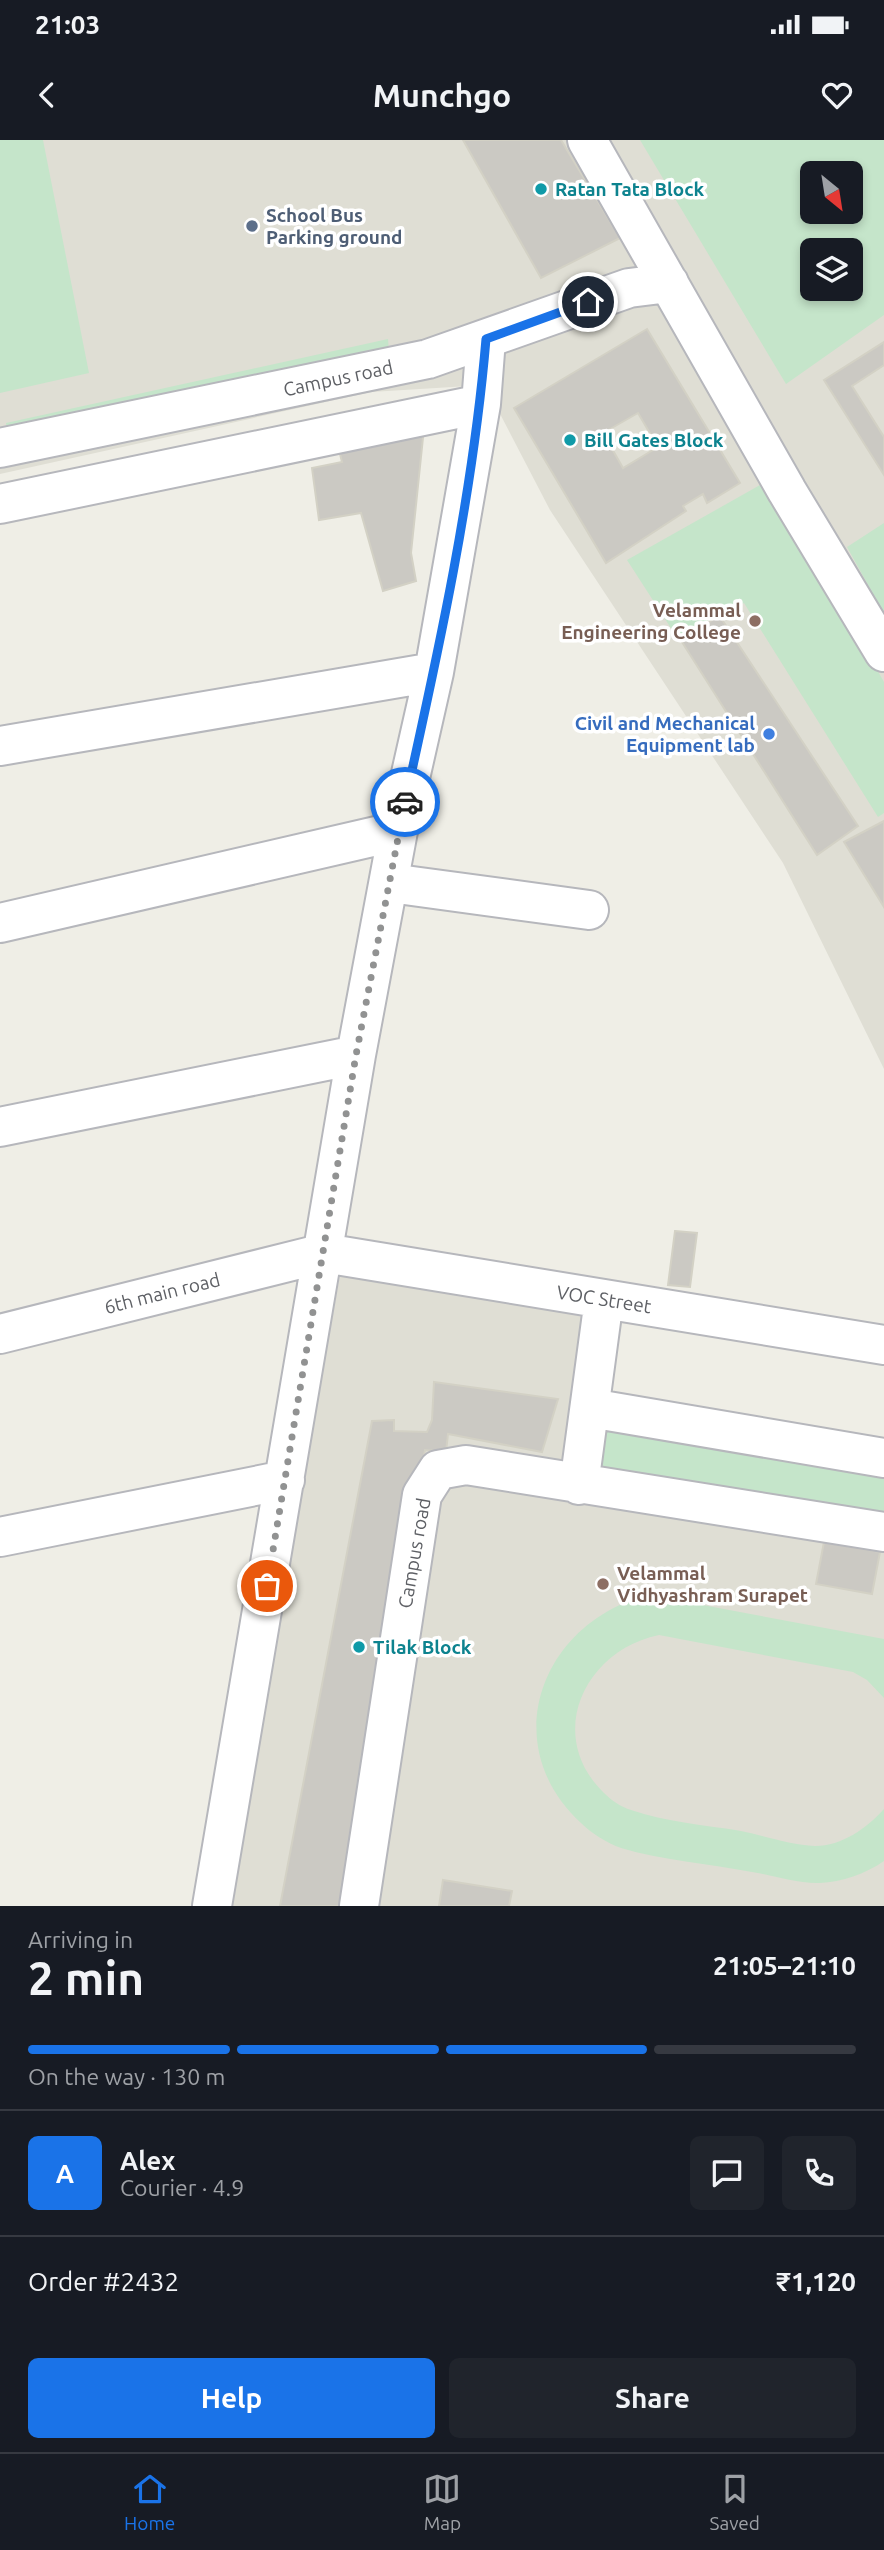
<!DOCTYPE html>
<meta charset="utf-8">
<style>
:root{--surface:#171b24;--page:#20242c;--text:#f1f3f6;--muted:#9ea1a6;--line:#363941;--accent:#1a73e8}
body{margin:0;font-family:Ubuntu,sans-serif;background:var(--page);color:var(--text);height:100vh;display:flex;flex-direction:column;font-size:26px;white-space:nowrap}
*{box-sizing:border-box;margin:0}
p{font-size:23px;color:var(--muted)}
.icon{flex:none;width:38px;height:38px;fill:none;stroke:currentColor;stroke-width:2;stroke-linecap:round;stroke-linejoin:round}
.map{position:relative;height:1766px;overflow:hidden}
.drawer{display:flex;flex-direction:column;background:var(--surface);flex:1}
.drawer>*{flex:none}
.needle{width:46px;rotate:150deg}
.controls{position:absolute;left:800px;top:21px;display:grid;gap:14px}
.controls a{display:grid;place-items:center;width:63px;height:63px;border-radius:10px;background:var(--surface);box-shadow:0 4px 10px #0003;font-size:35px}
.pin{position:absolute;display:grid;place-items:center;width:60px;height:60px;color:#fff;margin:-30px;border:4px solid #fff;border-radius:50%;box-shadow:0 2px 7px #0007}
.courier{position:absolute;display:grid;place-items:center;width:70px;height:70px;margin:-35px;border:5px solid #1a73e8;border-radius:50%;background:#fff;color:#222;box-shadow:0 2px 9px #0007}
.head em{font-style:normal;font-weight:600}
.head div{display:flex;flex-direction:column-reverse}
.head{display:flex;align-items:center;justify-content:space-between;height:119px;padding:0 28px}
h1{font-size:46px;font-weight:600;line-height:52px}
.bar{display:grid;grid-template-columns:repeat(4,1fr);gap:10px 7px;align-content:center;height:84px;padding:0 28px}
.bar i{height:9px;border-radius:5px;background:var(--line)}
.bar .on{background:var(--accent)}
.bar p{grid-column:span 4}
.line{display:flex;align-items:center;gap:18px;padding:0 28px;border-top:2px solid var(--line)}
.line div{flex:1}
.round{display:grid;place-items:center;flex:none;width:74px;height:74px;border-radius:10px;background:var(--page)}
.button{display:flex;gap:14px;margin-top:auto;padding:14px 28px}
.button a{flex:1;height:80px;border-radius:10px;background:var(--accent);color:#fff;font-size:28px;font-weight:600;line-height:80px;text-align:center}
.button a+a{background:var(--page);color:var(--text)}
.status{display:flex;justify-content:space-between;align-items:center;height:49px;padding:0 35px;background:var(--surface);direction:ltr}
.status svg{height:19px;fill:currentColor}
header{display:flex;justify-content:space-between;align-items:center;height:91px;padding:0 28px;background:var(--surface);font-size:32px;font-weight:600}
.menu{display:flex;justify-content:space-around;align-items:center;height:98px;border-top:2px solid var(--line);background:var(--surface);font-size:19px;color:var(--muted)}
.menu a{display:grid;justify-items:center;gap:4px}
.menu .on{color:var(--accent)}
.map>svg:first-child{display:block}
.education{fill:#dfded4;fill-rule:evenodd}
.green{fill:#c5e5ca;fill-rule:evenodd}
.building{fill:#cbc9c3;stroke:#d3d1c5;stroke-width:2;fill-rule:evenodd}
.lines{fill:none;stroke-linecap:round;stroke-linejoin:round}
.minor-casing{stroke:#b6b7bc;stroke-width:42}
.minor{stroke:#fff;stroke-width:38}
.done{stroke:#919292;stroke-width:7;stroke-dasharray:0 12.6}
.route{stroke:#1a73e8;stroke-width:9}
.culture-dot{fill:#0f9aa8;stroke:#fff;stroke-width:2.5}
.service-dot{fill:#5c6f8a;stroke:#fff;stroke-width:2.5}
.education-dot{fill:#8d6e63;stroke:#fff;stroke-width:2.5}
.shop-dot{fill:#3f7fe0;stroke:#fff;stroke-width:2.5}
.labels{text-anchor:middle;stroke-width:7;stroke-linejoin:round;paint-order:stroke}
.culture-label{font-size:19px;font-weight:bold;fill:#0d838f;stroke:#fff;text-anchor:start}
.service-label{font-size:19px;font-weight:bold;fill:#4e5e75;stroke:#fff;text-anchor:start}
.street-label{font-size:19px;fill:#5e6065;stroke:#fff}
.education-label{font-size:19px;font-weight:bold;fill:#785e54;stroke:#fff;text-anchor:end}
.shop-label{font-size:19px;font-weight:bold;fill:#366cbe;stroke:#fff;text-anchor:end}
</style>
<div class="status"><b>21:03</b><svg viewBox="0 0 49 12"><path d="M0 12V9h3v3zM5 12V6h3v6zM10 12V3h3v9zM15 12V0h3v12zM26 1h20v11H26zM47 4h2v5h-2z"/></svg></div>
<header><svg class="icon" aria-label="back" viewBox="0 0 24 24"><path d="M15 5l-7 7 7 7"/></svg>Munchgo<svg class="icon" aria-label="heart" viewBox="0 0 24 24"><path d="M12 20l-8-8c-3-5 5-10 8-4 3-6 11-1 8 4z"/></svg></header>
<div class="map">
<svg width="884" height="1766" viewBox="0 0 884 1766">
<rect width="100%" height="100%" fill="#efeee6"/>
<path class="education" d="M 0,0 L 884,0 L 884,929 L 783,723 L 550,370 L 485,245 L 371,252 L 0,334 ZM 812,33 L 850,33 L 850,72 L 812,72 ZM 812,110 L 850,110 L 850,149 L 812,149 Z
M 345,1108 L 626,1158 L 603,1259 L 884,1311 L 884,1766 L 233,1766 L 269,1520 Z"/>
<path class="green" d="M 0,0 L 43,0 L 89,233 L 0,253 Z
M 640,0 L 884,0 L 884,175 L 786,244 ZM 850,33 L 850,72 L 812,72 L 812,33 ZM 850,110 L 850,149 L 812,149 L 812,110 Z
M 388,199 L 390,223 L 9,306 L 6,283 Z
M 769,340 L 884,542 L 884,673 L 878,677 L 744,463 L 676,496 L 627,420 Z
M 884,383 L 884,474 L 847,407 Z
M 599,1277 L 884,1327 L 884,1383 L 586,1337 Z
M 649,1455 L 884,1499 L 884,1558 L 867,1540 L 853,1532 L 659,1495 C 585,1510 544,1595 604,1653 C 611,1660 621,1667 631,1670 C 665,1682 706,1685 741,1691 C 765,1696 791,1705 815,1706 C 842,1706 867,1688 884,1669 L 884,1721 C 865,1734 842,1742 820,1743 C 798,1744 773,1735 752,1732 C 710,1724 661,1720 621,1708 C 607,1703 591,1693 581,1683 C 495,1604 542,1481 649,1455 Z"/>
<path class="building" d="M 463,0 L 561,0 L 620,98 L 541,138 Z
M 647,189 L 740,343 L 707,363 L 703,354 L 683,366 L 686,371 L 606,423 L 514,268 ZM 638,273 L 658,307 L 623,328 L 603,293 Z
M 884,202 L 884,225 L 852,246 L 884,297 L 884,335 L 824,240 Z
M 424,288 L 411,413 L 416,441 L 383,451 L 361,373 L 319,380 L 312,328 L 342,322 L 338,306 Z
M 719,475 L 858,686 L 817,715 L 682,502 Z
M 884,681 L 884,767 L 844,702 Z
M 675,1091 L 697,1093 L 690,1147 L 668,1145 Z
M 434,1242 L 558,1259 L 542,1312 L 448,1294 L 446,1312 L 425,1310 L 343,1766 L 280,1766 L 372,1281 L 394,1280 L 394,1291 L 427,1292 L 432,1280 Z
M 824,1402 L 880,1412 L 872,1454 L 816,1444 Z
M 443,1740 L 512,1751 L 509,1766 L 439,1766 Z"/>
<g class="lines">
<g class="minor-casing">
<path id="minor" d="M 587,0 L 787,351 L 884,512
M 481,264 L 486,199
M 0,308 L 428,219 L 629,148 L 669,143
M 0,364 L 481,264 L 434,532 L 398,691 L 356,915 L 212,1766
M 0,606 L 434,532
M 390,743 L 589,770
M 0,783 L 398,691
M 0,987 L 356,915
M 0,1194 L 324,1113 L 884,1205
M 590,1268 L 884,1318
M 579,1345 L 604,1159
M 0,1397 L 285,1340
M 359,1766 L 422,1355 L 438,1330 L 466,1325 L 884,1392"/>
</g>
<use href="#minor" class="minor"/>
</g>
<g class="lines">
<path class="done" d="M 267,1446 L 356,915 L 405,662"/>
<path class="route" d="M 405,662 C 439,509 473,354 486,199 L 588,162"/>
</g>
<g class="culture-dot">
<circle cx="541" cy="49" r="7"/>
<circle cx="570" cy="300" r="7"/>
<circle cx="359" cy="1507" r="7"/>
</g>
<circle class="service-dot" cx="252" cy="86" r="7"/>
<g class="education-dot">
<circle cx="755" cy="481" r="7"/>
<circle cx="603" cy="1444" r="7"/>
</g>
<circle class="shop-dot" cx="769" cy="594" r="7"/>
<g class="labels">
<g class="culture-label">
<text x="555" y="56">Ratan Tata Block</text>
<text x="584" y="307">Bill Gates Block</text>
<text x="373" y="1514">Tilak Block</text>
</g>
<g class="service-label">
<text x="266" y="82">School Bus<tspan x="266" dy="22">Parking ground</tspan></text>
</g>
<g class="street-label">
<text transform="translate(338 238) rotate(-12)" y="7">Campus road</text>
<text transform="translate(162 1153) rotate(-14)" y="7">6th main road</text>
<text transform="translate(604 1159) rotate(9)" y="7">VOC Street</text>
<text transform="translate(414 1413) rotate(-80)" y="7">Campus road</text>
</g>
<g class="education-label">
<text x="741" y="477">Velammal<tspan x="741" dy="22">Engineering College</tspan></text>
<text x="617" y="1440" text-anchor="start">Velammal<tspan x="617" dy="22">Vidhyashram Surapet</tspan></text>
</g>
<g class="shop-label">
<text x="755" y="590">Civil and Mechanical<tspan x="755" dy="22">Equipment lab</tspan></text>
</g>
</g>
</svg>
<div class="controls">
<a><svg class="needle" viewBox="-14 -14 28 28"><path d="M0-13l5 13h-10z" fill="#e53935"/><path d="M0 13l5-13h-10z" fill="#9ea1a6"/></svg></a>
<a><svg class="icon" aria-label="layers" viewBox="0 0 24 24"><path d="M12 4l9 5-9 5-9-5zM3 14l9 5 9-5"/></svg></a>
</div>
<div class="pin" style="left:267px;top:1446px;background:#ea580c"><svg class="icon" aria-label="bag" viewBox="0 0 24 24"><path d="M5 8h14l-1 12H6zM9 8a3 3 0 0 1 6 0"/></svg></div>
<div class="pin" style="left:588px;top:162px;background:#1f2937"><svg class="icon" aria-label="home" viewBox="0 0 24 24"><path d="M3 11l9-7 9 7M6 9v11h12V9"/></svg></div>
<div class="courier" style="left:405px;top:662px"><svg class="icon" aria-label="car" viewBox="0 0 24 24"><path d="M5 17H2v-5l4-1 3-4h7l3 4 3 1v5h-3M9 17h6M6 11h13"/><circle cx="7" cy="17" r="2"/><circle cx="17" cy="17" r="2"/></svg></div>
</div>
<section class="drawer">
<div class="head"><div><h1>2 min</h1><p>Arriving in</p></div><em>21:05–21:10</em></div>
<div class="bar"><i class="on"></i><i class="on"></i><i class="on"></i><i></i><p>On the way · 130 m</p></div>
<div class="line" style="height:126px"><b class="round" style="background:var(--accent);color:#fff">A</b><div><b>Alex</b><p>Courier · 4.9</p></div><a class="round"><svg class="icon" aria-label="chat" viewBox="0 0 24 24"><path d="M4 5h16v11H9l-5 4z"/></svg></a><a class="round"><svg class="icon" aria-label="phone" viewBox="0 0 24 24"><path d="M5 4h4l2 5-3 2q2 4 5 5l2-3 5 2v4C11 20 4 13 5 4z"/></svg></a></div>
<div class="line" style="height:91px"><div>Order #2432</div><b>₹1,120</b></div>
<div class="button"><a>Help</a><a>Share</a></div>
</section>
<nav class="menu">
<a class="on"><svg class="icon" aria-label="home" viewBox="0 0 24 24"><path d="M3 11l9-7 9 7M6 9v11h12V9"/></svg>Home</a>
<a><svg class="icon" aria-label="map" viewBox="0 0 24 24"><path d="M3 6l6-2 6 2 6-2v14l-6 2-6-2-6 2zM9 4v14M15 6v14"/></svg>Map</a>
<a><svg class="icon" aria-label="saved" viewBox="0 0 24 24"><path d="M7 4h10v16l-5-4-5 4z"/></svg>Saved</a>
</nav>
